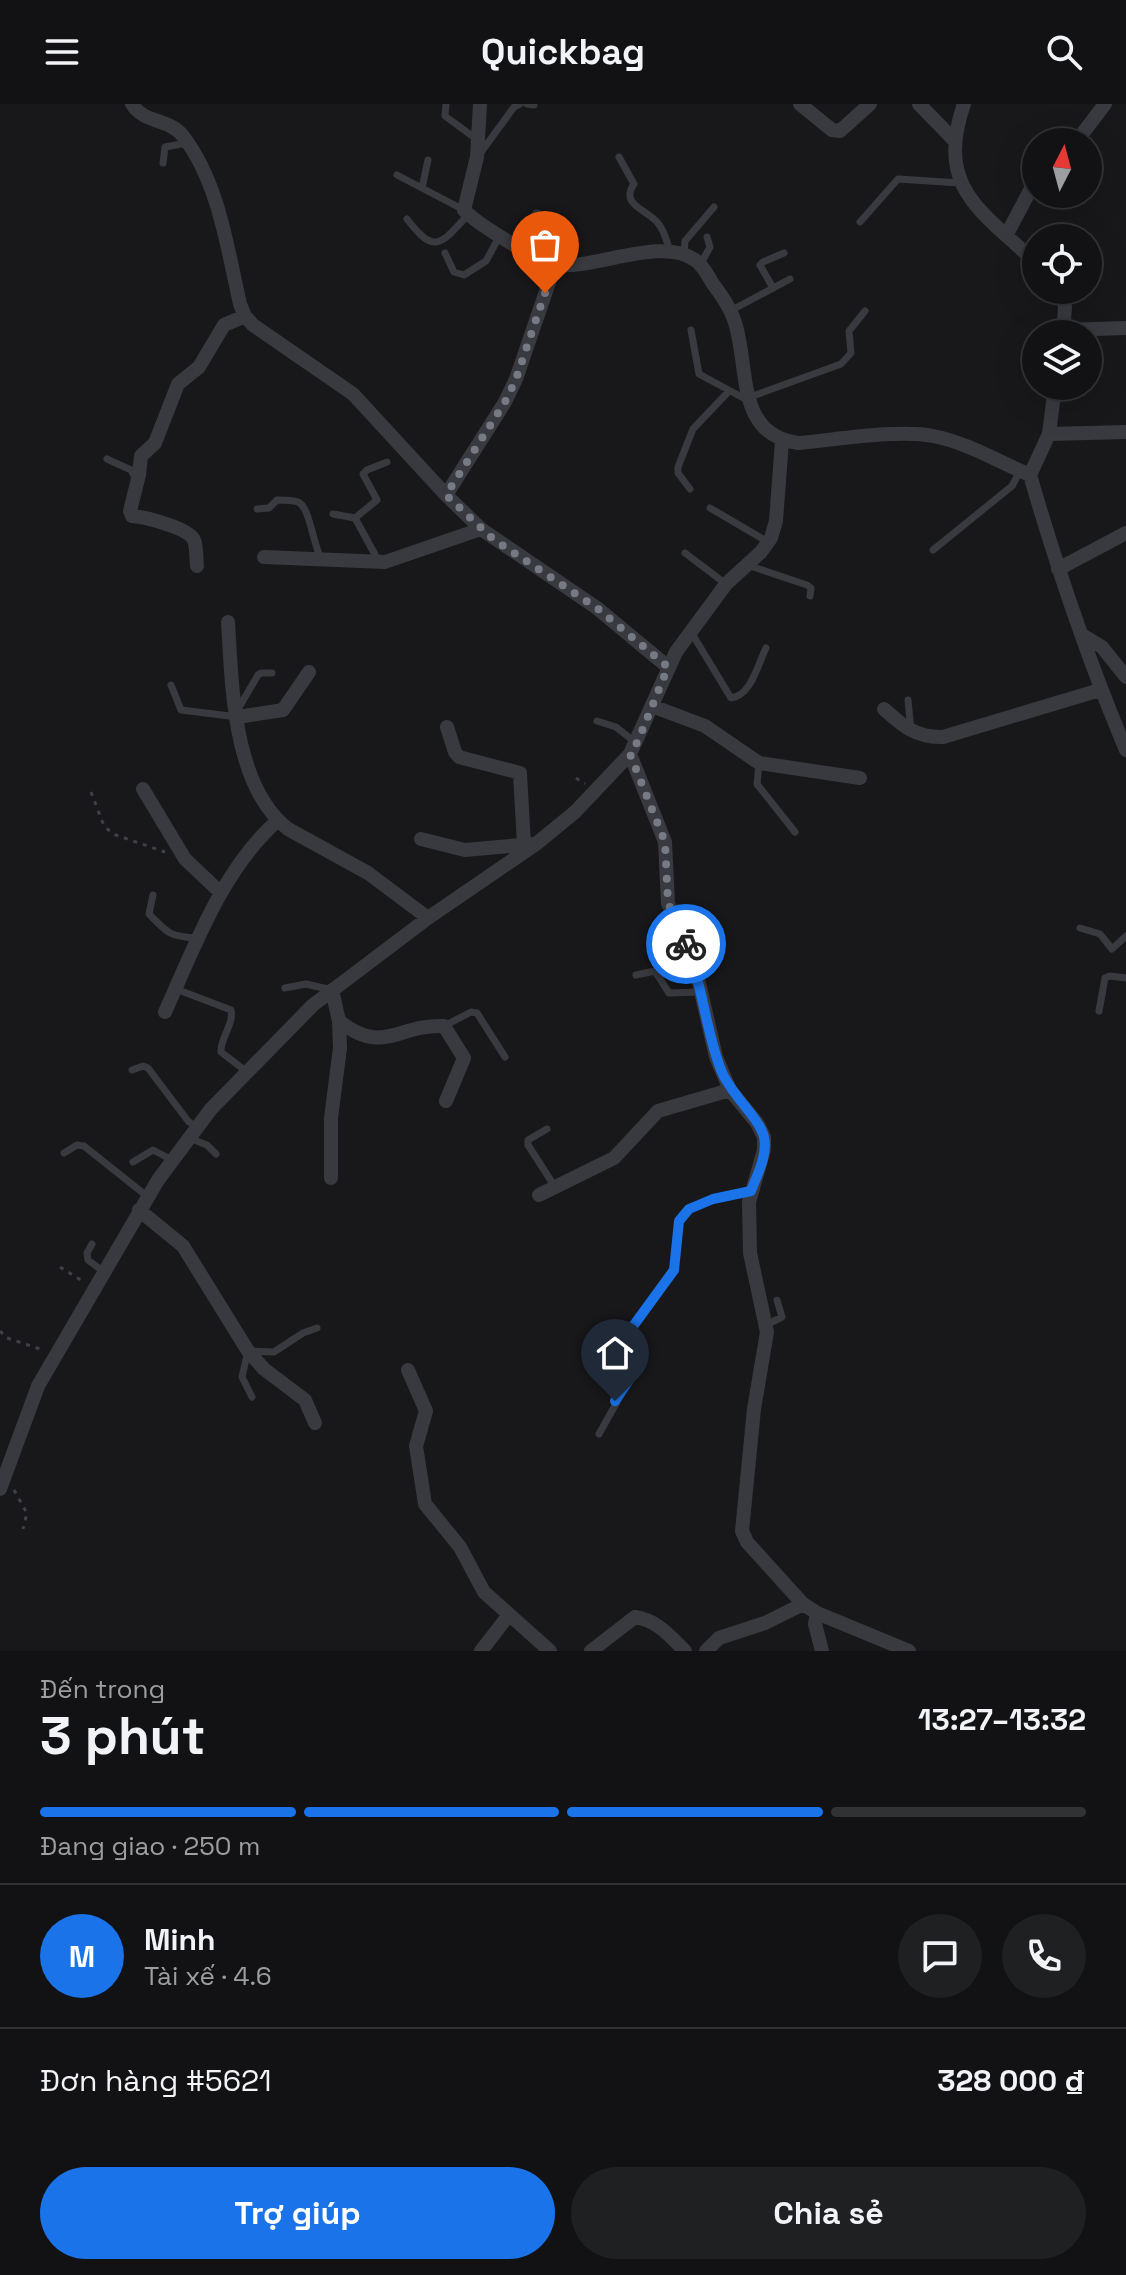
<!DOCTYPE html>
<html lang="vi">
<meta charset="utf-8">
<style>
:root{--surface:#121214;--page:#1f2022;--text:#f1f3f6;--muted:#9c9ea0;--line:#313234;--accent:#1a73e8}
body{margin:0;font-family:"Space Grotesk",sans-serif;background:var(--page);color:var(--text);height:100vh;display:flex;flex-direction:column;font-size:30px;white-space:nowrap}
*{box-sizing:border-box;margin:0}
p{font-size:26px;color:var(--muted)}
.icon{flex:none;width:44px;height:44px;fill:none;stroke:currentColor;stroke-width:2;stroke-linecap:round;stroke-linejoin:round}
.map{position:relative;height:1547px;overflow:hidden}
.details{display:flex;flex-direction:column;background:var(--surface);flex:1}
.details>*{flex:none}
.needle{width:52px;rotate:6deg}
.fabs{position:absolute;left:1022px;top:24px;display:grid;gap:16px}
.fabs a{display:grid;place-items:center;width:80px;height:80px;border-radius:50%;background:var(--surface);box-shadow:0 8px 32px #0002,0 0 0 2px var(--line);font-size:40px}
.pin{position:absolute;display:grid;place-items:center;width:68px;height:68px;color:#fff;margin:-82px -34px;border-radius:50% 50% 50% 0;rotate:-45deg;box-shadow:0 0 8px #0007}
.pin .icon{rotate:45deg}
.courier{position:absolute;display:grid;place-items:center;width:80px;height:80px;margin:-40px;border:6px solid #1a73e8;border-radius:50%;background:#fff;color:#222;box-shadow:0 2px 10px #0007}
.summary em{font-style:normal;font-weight:600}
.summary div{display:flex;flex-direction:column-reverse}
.summary{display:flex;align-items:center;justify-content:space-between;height:136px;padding:0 40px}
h1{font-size:52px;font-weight:600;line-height:60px}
.bar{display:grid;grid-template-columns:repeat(4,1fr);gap:12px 8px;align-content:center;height:96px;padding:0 40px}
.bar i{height:10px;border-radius:6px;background:var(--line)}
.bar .on{background:var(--accent)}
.bar p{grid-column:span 4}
.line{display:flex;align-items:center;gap:20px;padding:0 40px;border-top:2px solid var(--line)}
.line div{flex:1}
.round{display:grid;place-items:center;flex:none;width:84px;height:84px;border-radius:42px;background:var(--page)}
.action{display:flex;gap:16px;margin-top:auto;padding:16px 40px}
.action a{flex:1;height:92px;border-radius:48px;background:var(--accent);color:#fff;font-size:32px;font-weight:600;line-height:92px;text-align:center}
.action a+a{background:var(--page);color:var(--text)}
header{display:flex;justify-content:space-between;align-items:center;height:104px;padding:0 40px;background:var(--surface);font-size:36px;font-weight:600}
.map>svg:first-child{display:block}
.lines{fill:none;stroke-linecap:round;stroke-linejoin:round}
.path{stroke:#3f4147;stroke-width:3;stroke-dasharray:4 6;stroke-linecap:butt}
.service{stroke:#393a40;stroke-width:7}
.minor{stroke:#393a40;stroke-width:14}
.done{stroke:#767a84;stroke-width:8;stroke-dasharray:0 14.4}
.route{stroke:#1a73e8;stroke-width:10}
</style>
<header><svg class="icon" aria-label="menu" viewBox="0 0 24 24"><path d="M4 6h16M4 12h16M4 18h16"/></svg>Quickbag<svg class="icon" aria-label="search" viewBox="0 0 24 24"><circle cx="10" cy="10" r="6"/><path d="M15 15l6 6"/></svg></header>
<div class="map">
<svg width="1126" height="1547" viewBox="0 0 1126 1547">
<rect width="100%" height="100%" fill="#18181b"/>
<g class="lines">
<path class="path" d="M 576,674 L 585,680
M 91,688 L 104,722 L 113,730 L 165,748
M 60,1163 L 84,1178
M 0,1227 L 7,1234 L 43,1246
M 14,1386 L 27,1409 L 23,1425"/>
<path class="service" d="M 446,0 L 445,12 L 479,37
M 527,0 L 534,1
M 479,51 L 514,3 L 520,0
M 619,53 L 634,80 C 620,100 645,105 657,118 C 664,125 667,138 670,147
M 163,59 L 165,43 L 187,39
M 397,71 L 464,106
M 422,84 L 428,56
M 407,115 C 435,152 441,140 468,111
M 860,118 L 898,75 L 960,79
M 1088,141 L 1094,150
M 522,144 L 536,109 L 547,112
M 445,149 L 454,168 L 464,171 L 486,157 L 499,133
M 684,150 L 685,137 L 714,103
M 700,161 L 710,143 L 707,133
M 773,184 L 760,161 L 763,158 L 784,149
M 730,207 L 790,175
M 691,226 L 699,270 L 749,297
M 750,293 L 841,260 L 851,249 L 849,227 L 865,207
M 107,355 L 131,366 L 136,376
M 690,385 L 678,369 L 678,363 L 693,325 L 729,287
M 710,404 L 768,438
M 257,405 L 269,404 L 277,396 C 283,396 292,396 298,398 C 310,403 313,441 321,454
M 333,410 L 355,414 L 377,396 L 363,370 L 367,366 L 387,358
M 355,414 L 378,456
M 933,446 L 1012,382 L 1020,367
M 685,449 L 726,480
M 747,461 L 807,481 L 811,484 L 810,492
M 691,528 L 731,594 C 751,592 758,560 766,544
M 171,581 L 181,606 L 238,613
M 908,596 L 911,626
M 238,605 L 258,571 L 261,569 L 272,569
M 597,617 L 616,623 L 636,639
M 759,659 L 757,680 L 795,728
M 153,791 L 149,810 C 168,830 171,833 198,834
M 1080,824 L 1100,830 L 1112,845 L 1126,832
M 636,871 L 655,867 L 669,889 L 701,888
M 285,884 L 306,880 L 332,886
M 176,885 L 231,906 C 234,921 220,934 221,948 L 247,968
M 1099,907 L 1105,874 L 1110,872 L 1126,874
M 444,922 L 471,908 L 477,909 L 505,953
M 132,966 L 143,962 L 148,964 L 188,1017 L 197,1024
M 547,1025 L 528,1036 L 528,1041 L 555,1083
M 189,1034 L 207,1041 L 216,1050
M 64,1049 L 77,1041 L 84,1042 L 148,1093
M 133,1058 L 153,1046 L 172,1056
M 92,1140 L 87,1149 L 88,1156 L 104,1168
M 766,1221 L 782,1213 L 777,1196
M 252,1293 L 242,1273 L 248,1247 L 274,1248 L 303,1229 L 317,1224
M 599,1330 L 631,1273 L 631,1225 L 674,1166 L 679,1117 L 689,1105 L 713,1095 L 751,1087"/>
<path class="minor" d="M 132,0 C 144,20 169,14 183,32 C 219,79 227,143 240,200 L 245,212 L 253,221 L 353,290 L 446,391 L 481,425 L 597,504 L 668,563
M 480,0 L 477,53 L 464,106 C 477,120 540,159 558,161 C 596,165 662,132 695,156 C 703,161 708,172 713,180 C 723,193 732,206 736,222 C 749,268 737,331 798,339 C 835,336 898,325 933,332 C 966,338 999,358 1030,371
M 800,0 L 832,26 L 840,27 L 870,0
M 919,0 L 955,37
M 964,0 C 935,84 981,106 1036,159
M 1076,38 L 1105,0
M 1007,130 L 1036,75
M 1061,186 L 1065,203 L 1063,230
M 1063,226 L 1126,224
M 1055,282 L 1049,330 L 1030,371 C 1057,464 1088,556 1126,646
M 1049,330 L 1126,328
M 446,391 L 505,298 L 516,275 L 555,161
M 264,453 L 385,458 L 481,425
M 197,462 C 196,454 197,443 194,436 C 189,424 145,413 132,412 L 130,407 L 139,371 L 141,352 L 155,339 L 178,280 L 199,263 L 224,221 L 245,212
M 1058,465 L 1126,429
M 228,518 C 232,582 233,682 288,725 L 368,769 L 428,814
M 1082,531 L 1102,543 L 1126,573
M 652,602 L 705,622 L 759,659 L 860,674
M 884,605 C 903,622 916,634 943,633 L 1100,586
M 238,613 L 283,606 L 309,568
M 447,623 L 455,648 L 459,653 L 520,669 L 524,741
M 630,650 L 665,738 L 668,799 L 696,866 L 716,953 L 730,986 L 757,1019 L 764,1033 L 764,1046 L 749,1098 L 750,1149 L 767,1228 L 754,1305 L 742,1427 L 747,1438 L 803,1500 L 817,1509 L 909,1547
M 143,685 L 185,755 L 221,789
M 421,735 L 465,746 L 532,740
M 165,908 C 195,842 222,766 277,717
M 339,917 C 383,952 398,920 444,922 L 464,954 L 446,997
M 331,1074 L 331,1014 L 340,944 L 339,917 L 332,886
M 539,1091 L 614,1054 L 658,1007 L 730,986
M 139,1106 L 183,1142 L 248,1247 L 264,1265 L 305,1296 L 315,1319
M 408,1266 L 426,1307 L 416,1342 L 425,1400 L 460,1443 L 484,1488 L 550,1547
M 0,1385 L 38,1282 L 158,1076 L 211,1005 L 313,901 L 428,814 L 536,740 L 575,708 L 630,650 L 676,548 L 726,480 L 761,448 L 771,434 L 776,417 L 782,337
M 817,1509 L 815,1520 L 822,1547
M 481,1547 L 508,1512
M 591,1547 L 635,1513 C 657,1516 670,1532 685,1547
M 706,1547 L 719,1534 L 765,1519 L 803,1500"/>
</g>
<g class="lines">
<path class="done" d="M 545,189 L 516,275 L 505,298 L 446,391 L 493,435 L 597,504 L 668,563 L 638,637 L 630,650 L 665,738 L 668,799 L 686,840"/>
<path class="route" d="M 615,1297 L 631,1273 L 631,1225 L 674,1166 L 679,1117 L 689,1105 L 713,1095 L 751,1087 C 757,1071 768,1051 764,1033 C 759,1013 730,990 721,966 C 705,925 703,881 686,840"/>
</g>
</svg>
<div class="fabs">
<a><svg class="needle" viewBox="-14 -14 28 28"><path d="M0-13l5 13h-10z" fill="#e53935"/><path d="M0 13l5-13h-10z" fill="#9c9ea0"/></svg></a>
<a><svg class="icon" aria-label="locate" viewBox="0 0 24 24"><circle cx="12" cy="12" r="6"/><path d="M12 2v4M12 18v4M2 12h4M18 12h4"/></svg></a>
<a><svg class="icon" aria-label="layers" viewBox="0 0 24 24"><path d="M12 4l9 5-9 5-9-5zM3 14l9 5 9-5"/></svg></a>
</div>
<div class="pin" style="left:545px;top:189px;background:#ea580c"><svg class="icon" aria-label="bag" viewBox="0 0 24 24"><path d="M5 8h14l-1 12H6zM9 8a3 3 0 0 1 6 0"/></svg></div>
<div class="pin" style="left:615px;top:1297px;background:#1f2937"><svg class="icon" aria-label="home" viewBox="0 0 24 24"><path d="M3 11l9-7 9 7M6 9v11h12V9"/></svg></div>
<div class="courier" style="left:686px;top:840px"><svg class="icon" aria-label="bike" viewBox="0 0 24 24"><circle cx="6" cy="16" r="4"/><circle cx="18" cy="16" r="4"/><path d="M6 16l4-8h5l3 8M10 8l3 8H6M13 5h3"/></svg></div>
</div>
<section class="details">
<div class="summary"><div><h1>3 phút</h1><p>Đến trong</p></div><em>13:27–13:32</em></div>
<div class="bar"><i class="on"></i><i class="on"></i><i class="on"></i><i></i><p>Đang giao · 250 m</p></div>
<div class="line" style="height:144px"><b class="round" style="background:var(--accent);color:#fff">M</b><div><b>Minh</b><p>Tài xế · 4.6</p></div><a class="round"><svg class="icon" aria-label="chat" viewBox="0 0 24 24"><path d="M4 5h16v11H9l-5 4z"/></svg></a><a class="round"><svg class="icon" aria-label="phone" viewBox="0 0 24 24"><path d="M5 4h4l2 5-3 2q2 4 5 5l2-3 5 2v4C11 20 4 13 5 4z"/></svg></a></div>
<div class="line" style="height:104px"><div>Đơn hàng #5621</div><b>328 000 ₫</b></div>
<div class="action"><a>Trợ giúp</a><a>Chia sẻ</a></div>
</section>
